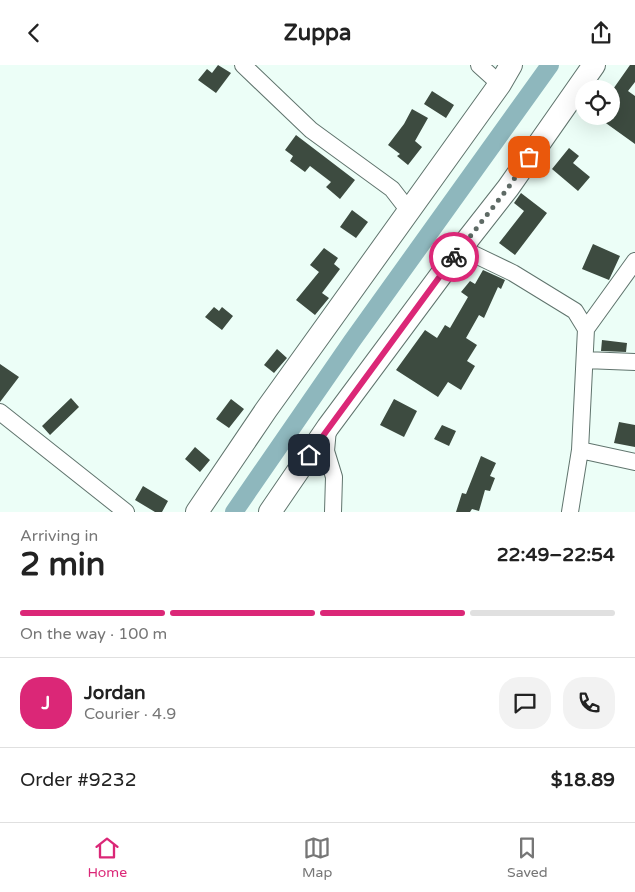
<!DOCTYPE html>
<meta charset="utf-8">
<style>
:root{--surface:#fff;--page:#f2f2f2;--text:#222;--muted:#767676;--line:#e0e0e0;--accent:#db2777}
body{margin:0;font-family:"Varela Round",sans-serif;background:var(--page);color:var(--text);height:100vh;display:flex;flex-direction:column;font-size:19px;white-space:nowrap}
*{box-sizing:border-box;margin:0}
p{font-size:16px;color:var(--muted)}
.icon{flex:none;width:28px;height:28px;fill:none;stroke:currentColor;stroke-width:2;stroke-linecap:round;stroke-linejoin:round}
.map{position:relative;height:447px;overflow:hidden}
.sheet{display:flex;flex-direction:column;background:var(--surface);flex:1}
.sheet>*{flex:none}
.controls{position:absolute;left:575px;top:15px;display:grid;gap:10px}
.controls a{display:grid;place-items:center;width:45px;height:45px;border-radius:50%;background:var(--surface);box-shadow:0 5px 20px #0002;font-size:25px}
.pin{position:absolute;display:grid;place-items:center;width:42px;height:42px;color:#fff;margin:-21px;border-radius:10px;box-shadow:0 2px 8px #0006}
.courier{position:absolute;display:grid;place-items:center;width:50px;height:50px;margin:-25px;border:4px solid #db2777;border-radius:50%;background:#fff;color:#222;box-shadow:0 1px 6px #0007}
.headline em{font-style:normal;font-weight:700}
.headline div{display:flex;flex-direction:column-reverse}
.headline{display:flex;align-items:center;justify-content:space-between;height:85px;padding:0 20px}
h1{font-size:32px;font-weight:700;line-height:38px}
.bar{display:grid;grid-template-columns:repeat(4,1fr);gap:8px 5px;align-content:center;height:60px;padding:0 20px}
.bar i{height:6px;border-radius:4px;background:var(--line)}
.bar .active{background:var(--accent)}
.bar p{grid-column:span 4}
.line{display:flex;align-items:center;gap:12px;padding:0 20px;border-top:1px solid var(--line)}
.line div{flex:1}
.round{display:grid;place-items:center;flex:none;width:52px;height:52px;border-radius:20px;background:var(--page)}
header{display:flex;justify-content:space-between;align-items:center;height:65px;padding:0 20px;background:var(--surface);font-size:22px;font-weight:700}
.dock{display:flex;justify-content:space-around;align-items:center;height:70px;border-top:1px solid var(--line);background:var(--surface);font-size:14px;color:var(--muted)}
.dock a{display:grid;justify-items:center;gap:2px}
.dock .active{color:var(--accent)}
.map>svg:first-child{display:block}
.lines{fill:none;stroke-linecap:round;stroke-linejoin:round}
.canal{stroke:#8eb7bd;stroke-width:18}
.building{fill:#3d4b40}
.street-casing{stroke:#60746d;stroke-width:18}
.secondary-casing{stroke:#60746d;stroke-width:24}
.street{stroke:#fff;stroke-width:16}
.secondary{stroke:#fff;stroke-width:22}
.done{stroke:#5e6a65;stroke-width:5;stroke-dasharray:0 9}
.route{stroke:#db2777;stroke-width:6}
</style>
<header><svg class="icon" aria-label="back" viewBox="0 0 24 24"><path d="M15 5l-7 7 7 7"/></svg>Zuppa<svg class="icon" aria-label="share" viewBox="0 0 24 24"><path d="M12 15V3M7 8l5-5 5 5M5 13v7h14v-7"/></svg></header>
<div class="map">
<svg width="635" height="447" viewBox="0 0 635 447">
<rect width="100%" height="100%" fill="#ecfef7"/>
<g class="lines">
<path class="canal" d="M 234,447 L 352,276 L 550,0"/>
</g>
<path class="building" d="M 218,0 L 231,8 L 216,28 L 198,15 L 207,4 L 212,8 Z
M 630,0 L 635,0 L 635,17 L 628,26 L 635,31 L 635,79 L 596,51 L 611,51 L 611,27 Z
M 432,26 L 454,40 L 446,53 L 424,39 Z
M 412,44 L 428,53 L 415,76 L 422,82 L 408,100 L 397,91 L 400,89 L 388,80 L 404,59 Z
M 296,70 L 355,115 L 340,134 L 326,122 L 331,117 L 310,101 L 305,107 L 290,96 L 293,91 L 285,85 Z
M 569,83 L 579,91 L 573,98 L 590,112 L 578,126 L 552,104 Z
M 521,128 L 547,148 L 515,190 L 499,178 L 524,146 L 514,138 Z
M 352,145 L 368,157 L 356,173 L 340,162 Z
M 593,179 L 620,191 L 609,215 L 582,204 Z
M 324,183 L 338,193 L 334,199 L 340,204 L 322,228 L 329,233 L 315,250 L 296,235 L 319,207 L 310,200 Z
M 483,205 L 505,215 L 501,224 L 498,222 L 484,253 L 479,250 L 466,273 L 477,280 L 467,296 L 475,301 L 461,325 L 448,317 L 438,332 L 396,305 L 425,265 L 437,273 L 445,260 L 450,263 L 468,232 L 461,227 L 470,216 L 475,219 Z
M 214,242 L 219,246 L 222,242 L 233,251 L 222,265 L 205,252 Z
M 602,275 L 627,278 L 626,287 L 601,286 Z
M 277,284 L 287,293 L 274,308 L 264,300 Z
M 0,299 L 19,312 L 0,337 Z
M 71,333 L 79,342 L 50,370 L 42,361 Z
M 231,334 L 244,344 L 229,363 L 216,354 Z
M 394,334 L 417,346 L 404,372 L 380,360 Z
M 619,357 L 635,360 L 635,382 L 614,378 Z
M 442,360 L 456,366 L 449,381 L 434,374 Z
M 195,382 L 210,395 L 200,407 L 185,394 Z
M 481,391 L 496,398 L 490,411 L 495,413 L 490,426 L 485,425 L 479,446 L 472,444 L 470,447 L 456,447 L 462,428 L 466,429 Z
M 143,421 L 168,436 L 162,447 L 155,447 L 135,435 Z"/>
<g class="lines">
<g class="street-casing">
<path id="street" d="M 243,0 L 311,65 L 392,124 L 409,146
M 479,0 L 500,19
M 461,183 L 513,208 L 575,246 L 586,264 L 580,385 L 635,397
M 586,264 L 635,196
M 585,295 L 635,297
M 0,347 L 126,447
M 328,364 L 326,386 L 334,412 L 333,447
M 570,447 L 580,385"/>
</g>
<g class="secondary-casing">
<path id="secondary" d="M 197,447 L 266,345 L 500,19 L 511,0
M 270,447 L 328,362 L 461,183 L 508,123 L 594,0"/>
</g>
<use href="#street" class="street"/>
<use href="#secondary" class="secondary"/>
</g>
<g class="lines">
<path class="done" d="M 454,192 L 508,123 L 529,92"/>
<path class="route" d="M 309,390 L 454,192"/>
</g>
</svg>
<div class="controls">
<a><svg class="icon" aria-label="locate" viewBox="0 0 24 24"><circle cx="12" cy="12" r="6"/><path d="M12 2v4M12 18v4M2 12h4M18 12h4"/></svg></a>
</div>
<div class="pin" style="left:529px;top:92px;background:#ea580c"><svg class="icon" aria-label="bag" viewBox="0 0 24 24"><path d="M5 8h14l-1 12H6zM9 8a3 3 0 0 1 6 0"/></svg></div>
<div class="pin" style="left:309px;top:390px;background:#1f2937"><svg class="icon" aria-label="home" viewBox="0 0 24 24"><path d="M3 11l9-7 9 7M6 9v11h12V9"/></svg></div>
<div class="courier" style="left:454px;top:192px"><svg class="icon" aria-label="bike" viewBox="0 0 24 24"><circle cx="6" cy="16" r="4"/><circle cx="18" cy="16" r="4"/><path d="M6 16l4-8h5l3 8M10 8l3 8H6M13 5h3"/></svg></div>
</div>
<section class="sheet">
<div class="headline"><div><h1>2 min</h1><p>Arriving in</p></div><em>22:49–22:54</em></div>
<div class="bar"><i class="active"></i><i class="active"></i><i class="active"></i><i></i><p>On the way · 100 m</p></div>
<div class="line" style="height:90px"><b class="round" style="background:var(--accent);color:#fff">J</b><div><b>Jordan</b><p>Courier · 4.9</p></div><a class="round"><svg class="icon" aria-label="chat" viewBox="0 0 24 24"><path d="M4 5h16v11H9l-5 4z"/></svg></a><a class="round"><svg class="icon" aria-label="phone" viewBox="0 0 24 24"><path d="M5 4h4l2 5-3 2q2 4 5 5l2-3 5 2v4C11 20 4 13 5 4z"/></svg></a></div>
<div class="line" style="height:65px"><div>Order #9232</div><b>$18.89</b></div>
</section>
<nav class="dock">
<a class="active"><svg class="icon" aria-label="home" viewBox="0 0 24 24"><path d="M3 11l9-7 9 7M6 9v11h12V9"/></svg>Home</a>
<a><svg class="icon" aria-label="map" viewBox="0 0 24 24"><path d="M3 6l6-2 6 2 6-2v14l-6 2-6-2-6 2zM9 4v14M15 6v14"/></svg>Map</a>
<a><svg class="icon" aria-label="saved" viewBox="0 0 24 24"><path d="M7 4h10v16l-5-4-5 4z"/></svg>Saved</a>
</nav>
